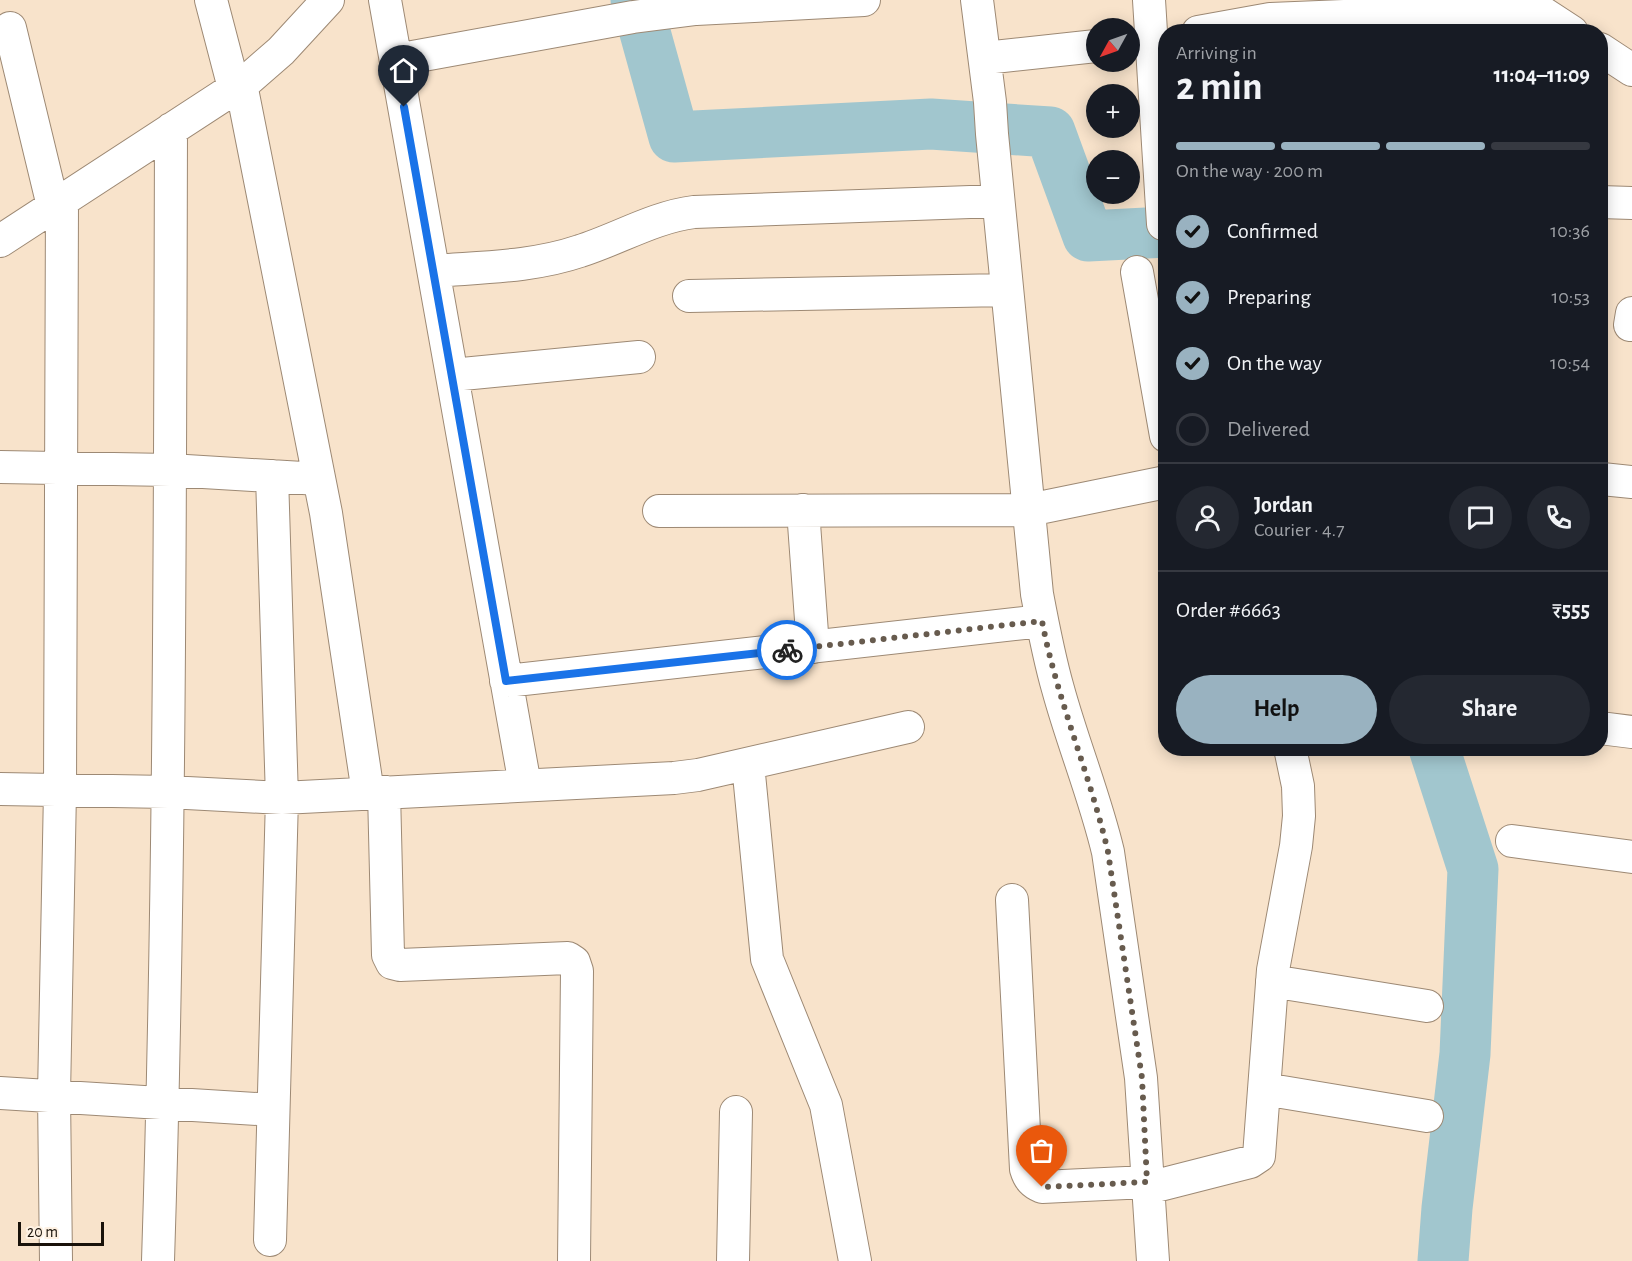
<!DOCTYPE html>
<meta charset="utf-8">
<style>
:root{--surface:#171b24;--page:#242831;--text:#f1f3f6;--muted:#9ea1a6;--line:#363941;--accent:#99b2c0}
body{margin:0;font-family:"Alegreya Sans",sans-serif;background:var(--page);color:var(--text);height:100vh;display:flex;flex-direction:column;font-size:22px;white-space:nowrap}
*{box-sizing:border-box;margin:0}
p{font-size:20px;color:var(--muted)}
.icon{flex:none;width:33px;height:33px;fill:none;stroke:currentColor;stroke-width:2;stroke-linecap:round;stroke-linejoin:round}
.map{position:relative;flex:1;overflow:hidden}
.side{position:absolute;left:1158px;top:24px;width:450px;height:732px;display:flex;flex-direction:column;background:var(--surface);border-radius:24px;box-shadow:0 3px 15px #0003}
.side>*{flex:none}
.needle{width:39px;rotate:230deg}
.tools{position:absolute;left:1086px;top:18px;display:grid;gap:12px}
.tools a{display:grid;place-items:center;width:54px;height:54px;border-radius:50%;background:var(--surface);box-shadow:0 3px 15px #0003;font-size:30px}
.scale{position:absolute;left:18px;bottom:15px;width:86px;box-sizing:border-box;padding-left:6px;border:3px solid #19120a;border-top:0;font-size:16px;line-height:21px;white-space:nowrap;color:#19120a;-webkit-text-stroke:4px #fff2e3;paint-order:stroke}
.pin{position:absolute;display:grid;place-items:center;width:51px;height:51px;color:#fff;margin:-62px -26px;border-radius:50% 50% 50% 0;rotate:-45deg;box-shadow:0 0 6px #0007}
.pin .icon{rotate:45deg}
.courier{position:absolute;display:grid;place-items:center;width:60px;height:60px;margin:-30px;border:4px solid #1a73e8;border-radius:50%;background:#fff;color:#222;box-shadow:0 2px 8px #0007}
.overview em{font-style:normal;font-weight:600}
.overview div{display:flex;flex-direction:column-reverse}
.overview{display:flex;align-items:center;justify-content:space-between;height:102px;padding:0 18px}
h1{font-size:39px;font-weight:600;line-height:45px}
.bar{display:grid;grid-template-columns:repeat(4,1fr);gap:9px 6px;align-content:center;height:72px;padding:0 18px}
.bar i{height:8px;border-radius:4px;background:var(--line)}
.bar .active{background:var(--accent)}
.bar p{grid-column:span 4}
.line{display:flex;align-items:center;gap:15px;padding:0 18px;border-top:2px solid var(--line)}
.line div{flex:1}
.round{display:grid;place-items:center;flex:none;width:63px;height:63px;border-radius:32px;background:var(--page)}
ol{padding:0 18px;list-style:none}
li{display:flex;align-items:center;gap:18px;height:66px}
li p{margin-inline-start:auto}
li .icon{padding:6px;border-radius:50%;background:var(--accent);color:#111;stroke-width:4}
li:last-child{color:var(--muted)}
li i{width:33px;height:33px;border:3px solid var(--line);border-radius:50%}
.primary-button{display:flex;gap:12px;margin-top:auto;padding:12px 18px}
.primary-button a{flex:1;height:69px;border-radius:36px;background:var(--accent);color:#111;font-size:24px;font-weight:600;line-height:69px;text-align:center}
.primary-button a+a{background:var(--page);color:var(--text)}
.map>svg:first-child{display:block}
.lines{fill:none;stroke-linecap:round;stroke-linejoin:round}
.river{stroke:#a1c6ce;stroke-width:51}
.minor-casing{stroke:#9d8974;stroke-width:34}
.minor{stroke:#fff;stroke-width:32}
.done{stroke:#675b4e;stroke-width:6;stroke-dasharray:0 10.8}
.route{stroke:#1a73e8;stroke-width:8}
</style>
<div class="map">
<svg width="1632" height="1261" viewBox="0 0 1632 1261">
<rect width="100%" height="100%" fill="#f8e3cb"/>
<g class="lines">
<path class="river" d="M 636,0 L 674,137 L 931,124 L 1050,132 L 1088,236 L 1166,232
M 1434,748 L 1473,869 L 1465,1054 L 1447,1208 L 1443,1261"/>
<g class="minor-casing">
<path id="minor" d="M 211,0 L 234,88
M 385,0 L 525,785
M 977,0 L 990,102 L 992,134 L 1037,594 C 1043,626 1049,658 1058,689 C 1073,744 1095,797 1108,852 L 1141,1078 L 1153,1261
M 1149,0 L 1163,224
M 10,28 L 53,206
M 1198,32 L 1270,19 L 1516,9 L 1540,11 L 1572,32
M 1600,49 L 1632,70
M 985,58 L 1096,46
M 396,60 L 633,17 L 696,9 L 864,0
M 241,84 L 326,513 L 368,793
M 1600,202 L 1632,203
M 0,241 L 250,78 L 281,51 L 328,0
M 434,271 C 483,267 533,267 580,251 C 618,239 654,217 694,212 L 998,201
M 1137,272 L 1166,436
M 689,296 L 1007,290
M 1630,325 L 1632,313
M 452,375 L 639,357
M 0,467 L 170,470 L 319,479
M 1602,479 L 1632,482
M 803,510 L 813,647
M 659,511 L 1029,510 L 1166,482
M 506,681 L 1042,621
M 1600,728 L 1632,732
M 748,764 L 767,959 L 826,1105 L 855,1261
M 0,789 L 168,792 L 282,798 L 674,778 L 698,775 L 908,727
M 384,792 L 388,955 L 392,963 L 400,965 L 568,958 L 574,962 L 577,971 L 574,1261
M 1512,841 L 1632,857
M 1012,900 L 1026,1169 C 1029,1179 1033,1183 1042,1187 L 1147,1182
M 1272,981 L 1427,1006
M 1264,1089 L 1427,1116
M 0,1093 L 273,1110
M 1148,1188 L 1250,1162 L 1259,1156 L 1273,970 L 1296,846 L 1299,816 L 1298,786 L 1290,748
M 270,1240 L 282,798 L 272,476
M 56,1261 L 54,1095 L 60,791 L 62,200
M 158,1261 C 170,884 170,506 171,129
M 733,1261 L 736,1112"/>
</g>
<use href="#minor" class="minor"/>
</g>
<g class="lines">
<path class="done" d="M 787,650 L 1042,621 C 1057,700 1090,774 1108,852 L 1142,1078 L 1147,1182 L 1042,1187"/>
<path class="route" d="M 404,107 L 506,681 L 787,650"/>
</g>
</svg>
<div class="tools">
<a><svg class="needle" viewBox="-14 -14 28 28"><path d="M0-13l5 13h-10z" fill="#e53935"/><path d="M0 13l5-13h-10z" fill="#9ea1a6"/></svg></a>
<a>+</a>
<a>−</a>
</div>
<div class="scale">20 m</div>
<div class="pin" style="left:1042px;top:1187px;background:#ea580c"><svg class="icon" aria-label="bag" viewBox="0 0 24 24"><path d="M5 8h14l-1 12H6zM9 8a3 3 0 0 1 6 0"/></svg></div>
<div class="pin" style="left:404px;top:107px;background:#1f2937"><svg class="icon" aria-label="home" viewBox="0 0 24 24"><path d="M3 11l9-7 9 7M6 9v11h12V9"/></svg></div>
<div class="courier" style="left:787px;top:650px"><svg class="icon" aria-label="bike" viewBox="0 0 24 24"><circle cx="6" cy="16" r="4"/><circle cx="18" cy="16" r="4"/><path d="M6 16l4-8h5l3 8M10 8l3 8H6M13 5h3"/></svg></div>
<section class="side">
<div class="overview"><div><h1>2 min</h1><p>Arriving in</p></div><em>11:04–11:09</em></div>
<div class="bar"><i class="active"></i><i class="active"></i><i class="active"></i><i></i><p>On the way · 200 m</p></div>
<ol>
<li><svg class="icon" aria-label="check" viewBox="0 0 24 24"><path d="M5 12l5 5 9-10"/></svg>Confirmed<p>10:36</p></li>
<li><svg class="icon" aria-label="check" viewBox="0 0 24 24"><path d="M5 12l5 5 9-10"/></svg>Preparing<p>10:53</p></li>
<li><svg class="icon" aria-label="check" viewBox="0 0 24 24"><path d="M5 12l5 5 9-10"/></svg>On the way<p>10:54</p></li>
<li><i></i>Delivered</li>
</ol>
<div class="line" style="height:108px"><a class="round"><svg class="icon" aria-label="person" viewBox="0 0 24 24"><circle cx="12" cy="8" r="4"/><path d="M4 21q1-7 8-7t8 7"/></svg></a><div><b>Jordan</b><p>Courier · 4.7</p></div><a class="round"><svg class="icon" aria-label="chat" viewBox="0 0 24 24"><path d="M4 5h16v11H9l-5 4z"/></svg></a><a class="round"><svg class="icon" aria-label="phone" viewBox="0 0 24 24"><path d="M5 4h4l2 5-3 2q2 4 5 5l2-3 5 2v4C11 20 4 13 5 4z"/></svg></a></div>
<div class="line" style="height:78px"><div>Order #6663</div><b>₹555</b></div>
<div class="primary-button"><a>Help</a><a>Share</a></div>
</section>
</div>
